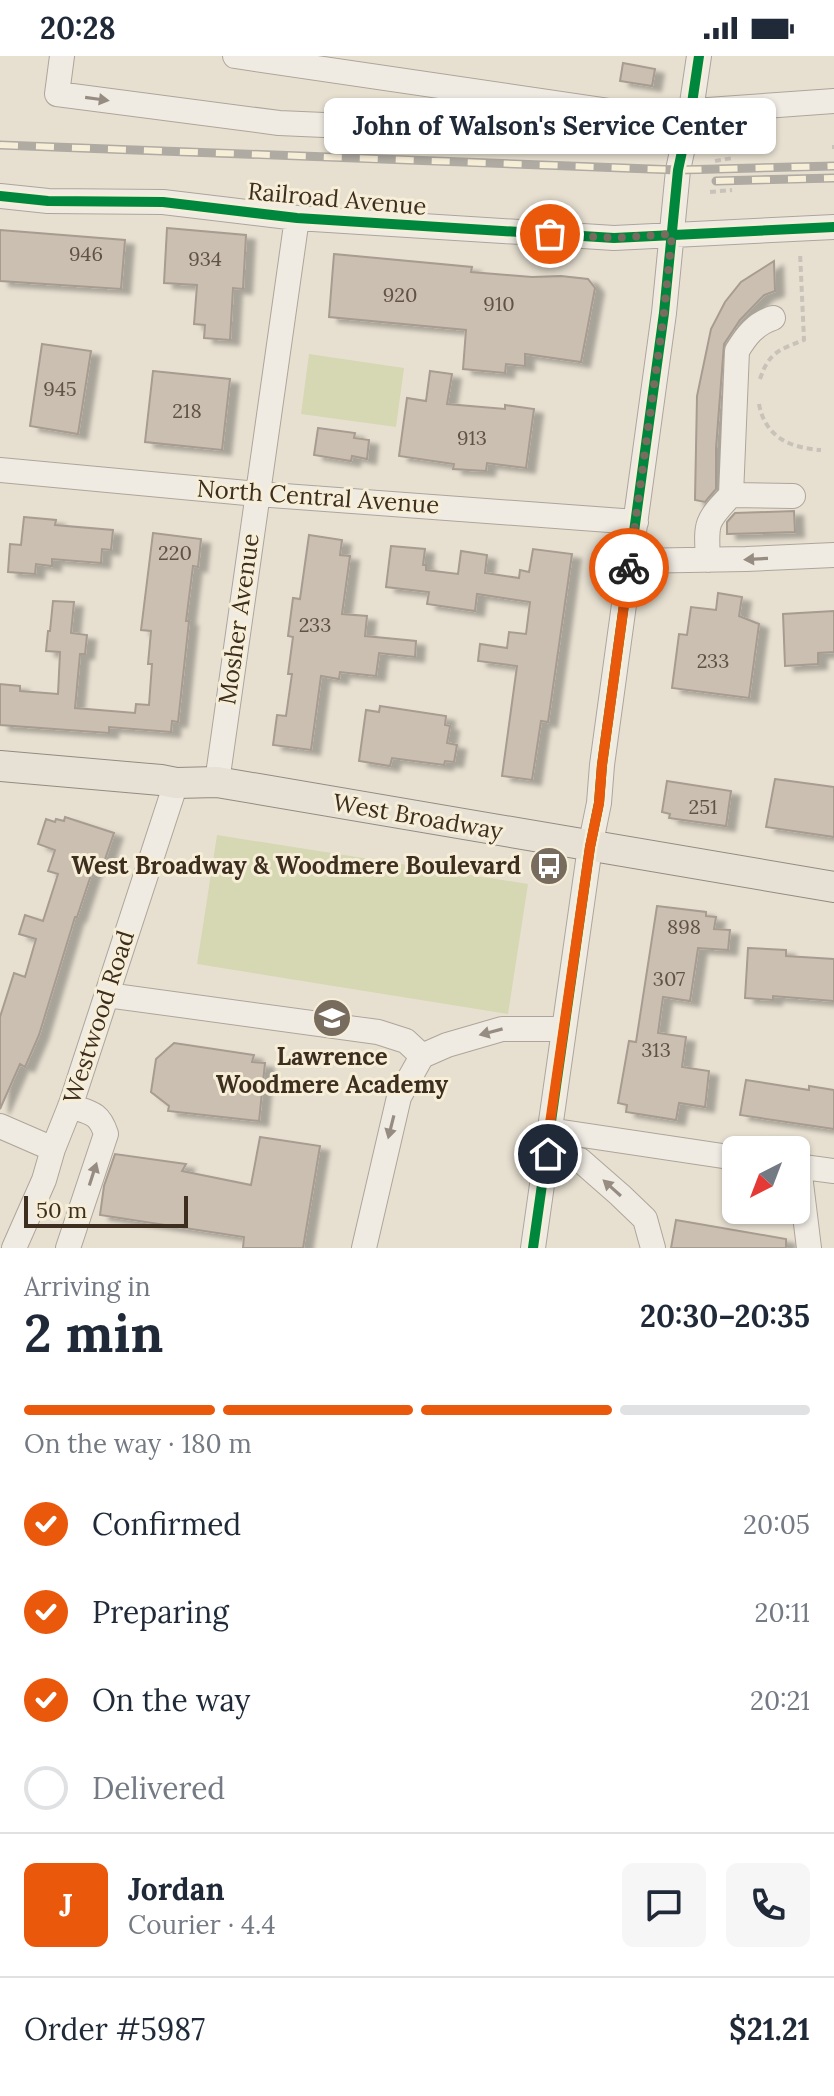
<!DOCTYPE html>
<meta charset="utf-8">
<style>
:root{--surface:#fff;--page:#f6f6f7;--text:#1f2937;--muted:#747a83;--line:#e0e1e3;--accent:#ea580c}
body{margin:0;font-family:Lora,serif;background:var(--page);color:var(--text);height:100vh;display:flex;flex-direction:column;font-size:30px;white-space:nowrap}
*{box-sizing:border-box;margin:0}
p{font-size:26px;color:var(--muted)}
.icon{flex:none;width:44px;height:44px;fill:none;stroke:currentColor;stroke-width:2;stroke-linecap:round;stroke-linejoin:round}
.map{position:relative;height:1192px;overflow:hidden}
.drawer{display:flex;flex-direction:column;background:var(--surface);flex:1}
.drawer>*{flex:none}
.needle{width:52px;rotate:222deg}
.controls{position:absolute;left:722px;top:1080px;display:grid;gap:16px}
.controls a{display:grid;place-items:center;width:88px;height:88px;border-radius:12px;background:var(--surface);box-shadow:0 2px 6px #0004;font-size:40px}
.scale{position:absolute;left:24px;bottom:20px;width:164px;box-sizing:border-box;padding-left:8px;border:4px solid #3d2e20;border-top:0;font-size:22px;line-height:28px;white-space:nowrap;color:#3d2e20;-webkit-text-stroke:6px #f7eed8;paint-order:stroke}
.pin{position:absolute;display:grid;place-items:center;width:68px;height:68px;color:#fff;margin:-34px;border:4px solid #fff;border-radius:50%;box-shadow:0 2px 8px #0007}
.courier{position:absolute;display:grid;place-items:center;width:80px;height:80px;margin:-40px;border:6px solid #ea580c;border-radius:50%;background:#fff;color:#222;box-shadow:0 2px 10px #0007}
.bubble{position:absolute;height:56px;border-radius:12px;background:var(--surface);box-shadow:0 2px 6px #0004;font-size:26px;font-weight:700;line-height:56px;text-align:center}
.summary em{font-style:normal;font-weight:700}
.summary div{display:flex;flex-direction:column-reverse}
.summary{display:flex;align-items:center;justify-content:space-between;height:136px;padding:0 24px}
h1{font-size:52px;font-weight:700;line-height:60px}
.bar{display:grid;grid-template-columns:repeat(4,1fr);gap:12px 8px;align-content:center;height:96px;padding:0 24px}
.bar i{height:10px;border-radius:6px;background:var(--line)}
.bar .current{background:var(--accent)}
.bar p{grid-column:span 4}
.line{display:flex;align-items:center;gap:20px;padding:0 24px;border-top:2px solid var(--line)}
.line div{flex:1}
.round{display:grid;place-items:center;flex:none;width:84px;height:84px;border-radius:12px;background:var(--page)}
ol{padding:0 24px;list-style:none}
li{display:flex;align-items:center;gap:24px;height:88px}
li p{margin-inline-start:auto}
li .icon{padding:8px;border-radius:50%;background:var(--accent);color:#fff;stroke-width:4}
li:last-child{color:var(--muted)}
li i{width:44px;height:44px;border:4px solid var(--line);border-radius:50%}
.status{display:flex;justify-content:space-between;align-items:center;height:56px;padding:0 40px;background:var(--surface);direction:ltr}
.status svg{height:22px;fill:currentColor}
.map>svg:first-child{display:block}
.green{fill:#d6d7b3}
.building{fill:#cbbfb2;stroke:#a89c90;stroke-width:2;filter:url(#shadow)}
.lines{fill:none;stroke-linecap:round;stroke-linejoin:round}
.minor-casing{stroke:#ada599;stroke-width:26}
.major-casing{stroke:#928b80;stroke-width:32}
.path{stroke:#c8c2b9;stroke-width:4;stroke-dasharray:6 4;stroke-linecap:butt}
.minor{stroke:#efebe3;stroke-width:24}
.major{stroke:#e6e1d4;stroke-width:30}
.rail-casing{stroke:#afaaa2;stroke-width:9}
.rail{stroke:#f7eed8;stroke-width:6;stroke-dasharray:18;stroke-linecap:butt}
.cycleway-casing{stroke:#f7eed8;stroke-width:15}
.cycleway{stroke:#00873e;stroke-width:10}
.oneway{fill:#968c82}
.done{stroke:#786c5e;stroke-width:8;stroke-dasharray:0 14.4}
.route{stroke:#ea580c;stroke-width:10}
.labels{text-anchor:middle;stroke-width:6;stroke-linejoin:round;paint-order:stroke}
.number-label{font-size:20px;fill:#605244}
.street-label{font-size:24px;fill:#3d2e20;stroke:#f7eed8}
.poi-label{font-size:24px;font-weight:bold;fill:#3d2e20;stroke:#f7eed8;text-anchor:end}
</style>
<div class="status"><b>20:28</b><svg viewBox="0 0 49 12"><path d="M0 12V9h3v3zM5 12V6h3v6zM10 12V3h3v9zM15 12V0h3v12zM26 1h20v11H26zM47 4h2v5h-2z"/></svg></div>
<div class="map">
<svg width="834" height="1192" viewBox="0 0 834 1192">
<defs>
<filter id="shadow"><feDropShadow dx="9" dy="5" stdDeviation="2" flood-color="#0004"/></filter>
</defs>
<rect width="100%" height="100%" fill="#e7e0d1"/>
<path class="green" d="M 309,298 L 404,312 L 396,371 L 301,358 Z
M 217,779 L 528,828 L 508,958 L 197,908 Z"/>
<path class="building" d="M 623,7 L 655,13 L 652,30 L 620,25 Z
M 167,172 L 246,179 L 243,233 L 233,232 L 230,284 L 204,282 L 205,269 L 194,268 L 197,229 L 164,227 Z
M 0,174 L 125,184 L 121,233 L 0,225 Z
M 334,198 L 472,211 L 471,216 L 532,221 L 561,220 L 588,223 L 595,232 L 581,306 L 525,298 L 525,310 L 506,308 L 505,317 L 463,313 L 466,274 L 329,261 Z
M 774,205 L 775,235 L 764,239 L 740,264 L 724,288 L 716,392 L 716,433 L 705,446 L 695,444 L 697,340 L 711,273 L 725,246 L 741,226 Z
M 42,288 L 91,295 L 78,378 L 30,370 Z
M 153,315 L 230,323 L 222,394 L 145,386 Z
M 430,315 L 452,318 L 447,348 L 505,353 L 505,349 L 534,353 L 526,412 L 487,407 L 486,415 L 453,413 L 454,408 L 399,400 L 407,342 L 426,345 Z
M 318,372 L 355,377 L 354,382 L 369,384 L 367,403 L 352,400 L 351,405 L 314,399 Z
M 794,455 L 795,476 L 727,478 L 727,466 L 735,457 Z
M 24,461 L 56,464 L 55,469 L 113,474 L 111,494 L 102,493 L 101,507 L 52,503 L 52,510 L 36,508 L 35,518 L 8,516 L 10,488 L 21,489 Z
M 153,477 L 201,483 L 198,511 L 193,510 L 186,565 L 189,565 L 178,666 L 172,665 L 171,676 L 109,671 L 109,677 L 0,669 L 0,628 L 20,630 L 20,635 L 58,638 L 60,596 L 46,595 L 48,575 L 50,575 L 53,545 L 74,546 L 71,577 L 87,579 L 85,598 L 80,598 L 75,652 L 135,657 L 136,648 L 149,649 L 152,608 L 148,608 L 151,575 L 141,574 Z
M 309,479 L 342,484 L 340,499 L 350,500 L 342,558 L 367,560 L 365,580 L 416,585 L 415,601 L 379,597 L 376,620 L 340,616 L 339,623 L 321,620 L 311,694 L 273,689 L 277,659 L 286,660 L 292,618 L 288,618 L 293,581 L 288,580 L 293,542 L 300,543 Z
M 391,490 L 425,493 L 423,509 L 426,509 L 426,514 L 458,518 L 461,495 L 487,499 L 485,517 L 519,522 L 520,514 L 529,516 L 533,493 L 572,498 L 548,666 L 541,665 L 532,724 L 502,720 L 517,610 L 478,605 L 480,588 L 507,592 L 509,576 L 526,578 L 530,546 L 477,538 L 475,555 L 427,548 L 429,536 L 386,531 Z
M 718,537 L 742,541 L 739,560 L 759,568 L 749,642 L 672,632 L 679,578 L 687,579 L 691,551 L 716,554 Z
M 834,555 L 834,596 L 818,597 L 818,608 L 785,610 L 783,558 Z
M 380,650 L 446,660 L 445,669 L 450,670 L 447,687 L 457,689 L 454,706 L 445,705 L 444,709 L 392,702 L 390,710 L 359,705 L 366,654 L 379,656 Z
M 775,723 L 834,731 L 834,781 L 766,771 Z
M 667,725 L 731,735 L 726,770 L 669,762 L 670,758 L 662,756 Z
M 65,761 L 114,777 L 103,809 L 95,807 L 77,861 L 75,861 L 39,979 L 25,1011 L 20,1008 L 0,1053 L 0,961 L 14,917 L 25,921 L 36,883 L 19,878 L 25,859 L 43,865 L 58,818 L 48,815 L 55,794 L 38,788 L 46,763 L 55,766 L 56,763 L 64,765 Z
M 657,850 L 706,856 L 706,860 L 716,861 L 714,873 L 730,874 L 728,894 L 698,892 L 690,945 L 663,941 L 658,977 L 686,981 L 682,1011 L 709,1015 L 705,1051 L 679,1047 L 676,1064 L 626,1056 L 627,1049 L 618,1047 L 629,985 L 636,986 Z
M 748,892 L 786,894 L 786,900 L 834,903 L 834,945 L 773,940 L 773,944 L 745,942 Z
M 174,987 L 254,999 L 252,1006 L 265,1007 L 259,1065 L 168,1055 L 169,1050 L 151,1036 L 156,1003 Z
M 746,1024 L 809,1034 L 809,1030 L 834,1034 L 834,1073 L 740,1059 Z
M 260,1081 L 320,1090 L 303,1192 L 243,1192 L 244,1181 L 100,1159 L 104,1130 L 115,1098 L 186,1108 L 182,1115 L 251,1129 Z
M 676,1164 L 786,1183 L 786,1192 L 671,1192 Z"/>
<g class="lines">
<g class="minor-casing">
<path id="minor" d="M 62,0 L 57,38 L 279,67 L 571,80 L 576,50
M 235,0 L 637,59 L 834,45
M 0,140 L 48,145 L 163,146 L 297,162 L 614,182 L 834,171
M 0,414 L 257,438 L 636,466
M 731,439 L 793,440
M 708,504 C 706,467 705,466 731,439 L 737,295 C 746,280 755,268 773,262
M 630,505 L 746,503 L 834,499
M 217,726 L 297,162
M 107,939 L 378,976 L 406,985 L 422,1000
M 0,1070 L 53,1093
M 549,1074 L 736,1102
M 548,1098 L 580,1104 L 620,1139 L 645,1163 L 653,1192
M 796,1110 L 834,1115
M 799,1111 L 809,1192
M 14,1192 L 44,1124 L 53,1093 L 71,1048 L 176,727
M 68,1192 L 106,1078 C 99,1056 90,1057 70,1050
M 364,1192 L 399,1041 L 422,1000 L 447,989 L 502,973 L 564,973
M 533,1192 L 590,791 L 599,747 L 602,709 L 664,257 L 678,114 L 691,54 L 699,0"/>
</g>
<g class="major-casing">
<path id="major" d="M 0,710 L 161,724 L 176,727 L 217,726 L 834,831"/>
</g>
<path class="path" d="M 832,91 L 834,91
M 715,105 L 733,102
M 710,136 L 732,134
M 760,323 C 769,296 779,294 804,284 L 800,196
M 759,348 C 765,381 790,392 821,394"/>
<use href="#minor" class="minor"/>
<use href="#major" class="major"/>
<g class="rail-casing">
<path id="rail" d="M 0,89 L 678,114 L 834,110
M 716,125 L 834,122"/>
</g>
<use href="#rail" class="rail"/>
<g class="cycleway-casing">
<path id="cycleway" d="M 0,140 L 48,145 L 163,146 L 297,162 L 614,182 L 834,171
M 533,1192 L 590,791 L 599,747 L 602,709 L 664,257 L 678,114 L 691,54 L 699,0"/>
</g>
<use href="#cycleway" class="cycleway"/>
</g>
<defs><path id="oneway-solid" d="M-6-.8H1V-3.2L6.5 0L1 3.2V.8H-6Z" transform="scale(2)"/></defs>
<g class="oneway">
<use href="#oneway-solid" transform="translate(97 43) rotate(8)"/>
<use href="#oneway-solid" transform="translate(756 503) rotate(177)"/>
<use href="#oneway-solid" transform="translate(491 976) rotate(165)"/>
<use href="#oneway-solid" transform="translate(391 1071) rotate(104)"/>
<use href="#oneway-solid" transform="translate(93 1118) rotate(-72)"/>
<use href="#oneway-solid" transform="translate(612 1132) rotate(-138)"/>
</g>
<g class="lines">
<path class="done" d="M 550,178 L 614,182 L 672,178 L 664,257 L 629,512"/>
<path class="route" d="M 548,1098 L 549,1074 L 590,791 L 599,747 L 602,709 L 629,512"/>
</g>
<defs>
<g id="bus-disc" transform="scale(2)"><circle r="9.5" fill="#786c5e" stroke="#f7eed8"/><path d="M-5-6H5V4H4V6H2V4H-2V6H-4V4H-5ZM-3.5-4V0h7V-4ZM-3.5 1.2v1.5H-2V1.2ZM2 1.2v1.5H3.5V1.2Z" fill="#fff"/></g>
<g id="school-disc" transform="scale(2)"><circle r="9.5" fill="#786c5e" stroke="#f7eed8"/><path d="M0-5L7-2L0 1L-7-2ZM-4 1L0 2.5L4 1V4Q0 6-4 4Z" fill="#fff"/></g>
</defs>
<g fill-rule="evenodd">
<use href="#bus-disc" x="549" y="810"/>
<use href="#school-disc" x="332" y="962"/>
</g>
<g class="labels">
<g class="number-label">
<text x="86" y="205">946</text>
<text x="205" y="210">934</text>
<text x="400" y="246">920</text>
<text x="499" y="255">910</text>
<text x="60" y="340">945</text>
<text x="187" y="362">218</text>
<text x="472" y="389">913</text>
<text x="175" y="504">220</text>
<text x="315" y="576">233</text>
<text x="713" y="612">233</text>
<text x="703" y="758">251</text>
<text x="684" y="878">898</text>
<text x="669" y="930">307</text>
<text x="656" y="1001">313</text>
</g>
<g class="street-label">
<text transform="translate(337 143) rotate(5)" y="8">Railroad Avenue</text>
<text transform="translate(318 441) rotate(4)" y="8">North Central Avenue</text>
<text transform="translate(239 563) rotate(-82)" y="8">Mosher Avenue</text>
<text transform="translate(418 761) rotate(10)" y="8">West Broadway</text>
<text transform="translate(99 961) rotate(-72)" y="8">Westwood Road</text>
</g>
<g class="poi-label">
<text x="521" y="818">West Broadway &amp; Woodmere Boulevard</text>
<text x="332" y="1009" text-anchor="middle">Lawrence<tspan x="332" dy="28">Woodmere Academy</tspan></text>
</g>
</g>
</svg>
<div class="controls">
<a><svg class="needle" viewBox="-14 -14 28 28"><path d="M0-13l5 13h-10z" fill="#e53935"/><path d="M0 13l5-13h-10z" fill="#747a83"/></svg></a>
</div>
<div class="scale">50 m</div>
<div class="pin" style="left:550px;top:178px;background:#ea580c"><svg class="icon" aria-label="bag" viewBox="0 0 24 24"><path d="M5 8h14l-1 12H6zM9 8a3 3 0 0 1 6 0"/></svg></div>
<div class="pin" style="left:548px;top:1098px;background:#1f2937"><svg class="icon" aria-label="home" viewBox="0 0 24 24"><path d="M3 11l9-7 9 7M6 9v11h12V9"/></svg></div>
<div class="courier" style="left:629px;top:512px"><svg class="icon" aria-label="bike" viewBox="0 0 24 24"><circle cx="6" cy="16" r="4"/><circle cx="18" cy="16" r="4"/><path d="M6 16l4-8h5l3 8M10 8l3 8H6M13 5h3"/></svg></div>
<div class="bubble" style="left:324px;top:42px;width:452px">John of Walson's Service Center</div>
</div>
<section class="drawer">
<div class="summary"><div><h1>2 min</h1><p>Arriving in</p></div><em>20:30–20:35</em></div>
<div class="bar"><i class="current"></i><i class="current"></i><i class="current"></i><i></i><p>On the way · 180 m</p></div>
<ol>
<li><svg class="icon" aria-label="check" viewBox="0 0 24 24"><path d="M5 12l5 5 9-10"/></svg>Confirmed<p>20:05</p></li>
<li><svg class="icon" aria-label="check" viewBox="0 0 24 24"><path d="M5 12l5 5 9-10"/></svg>Preparing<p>20:11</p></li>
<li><svg class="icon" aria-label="check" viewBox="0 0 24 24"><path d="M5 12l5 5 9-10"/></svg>On the way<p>20:21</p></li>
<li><i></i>Delivered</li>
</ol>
<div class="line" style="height:144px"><b class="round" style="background:var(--accent);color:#fff">J</b><div><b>Jordan</b><p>Courier · 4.4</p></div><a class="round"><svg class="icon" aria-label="chat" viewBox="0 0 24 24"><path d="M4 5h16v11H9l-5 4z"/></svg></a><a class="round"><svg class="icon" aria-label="phone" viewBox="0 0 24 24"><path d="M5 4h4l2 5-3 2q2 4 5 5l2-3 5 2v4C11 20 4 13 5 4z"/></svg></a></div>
<div class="line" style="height:104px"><div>Order #5987</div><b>$21.21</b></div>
</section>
